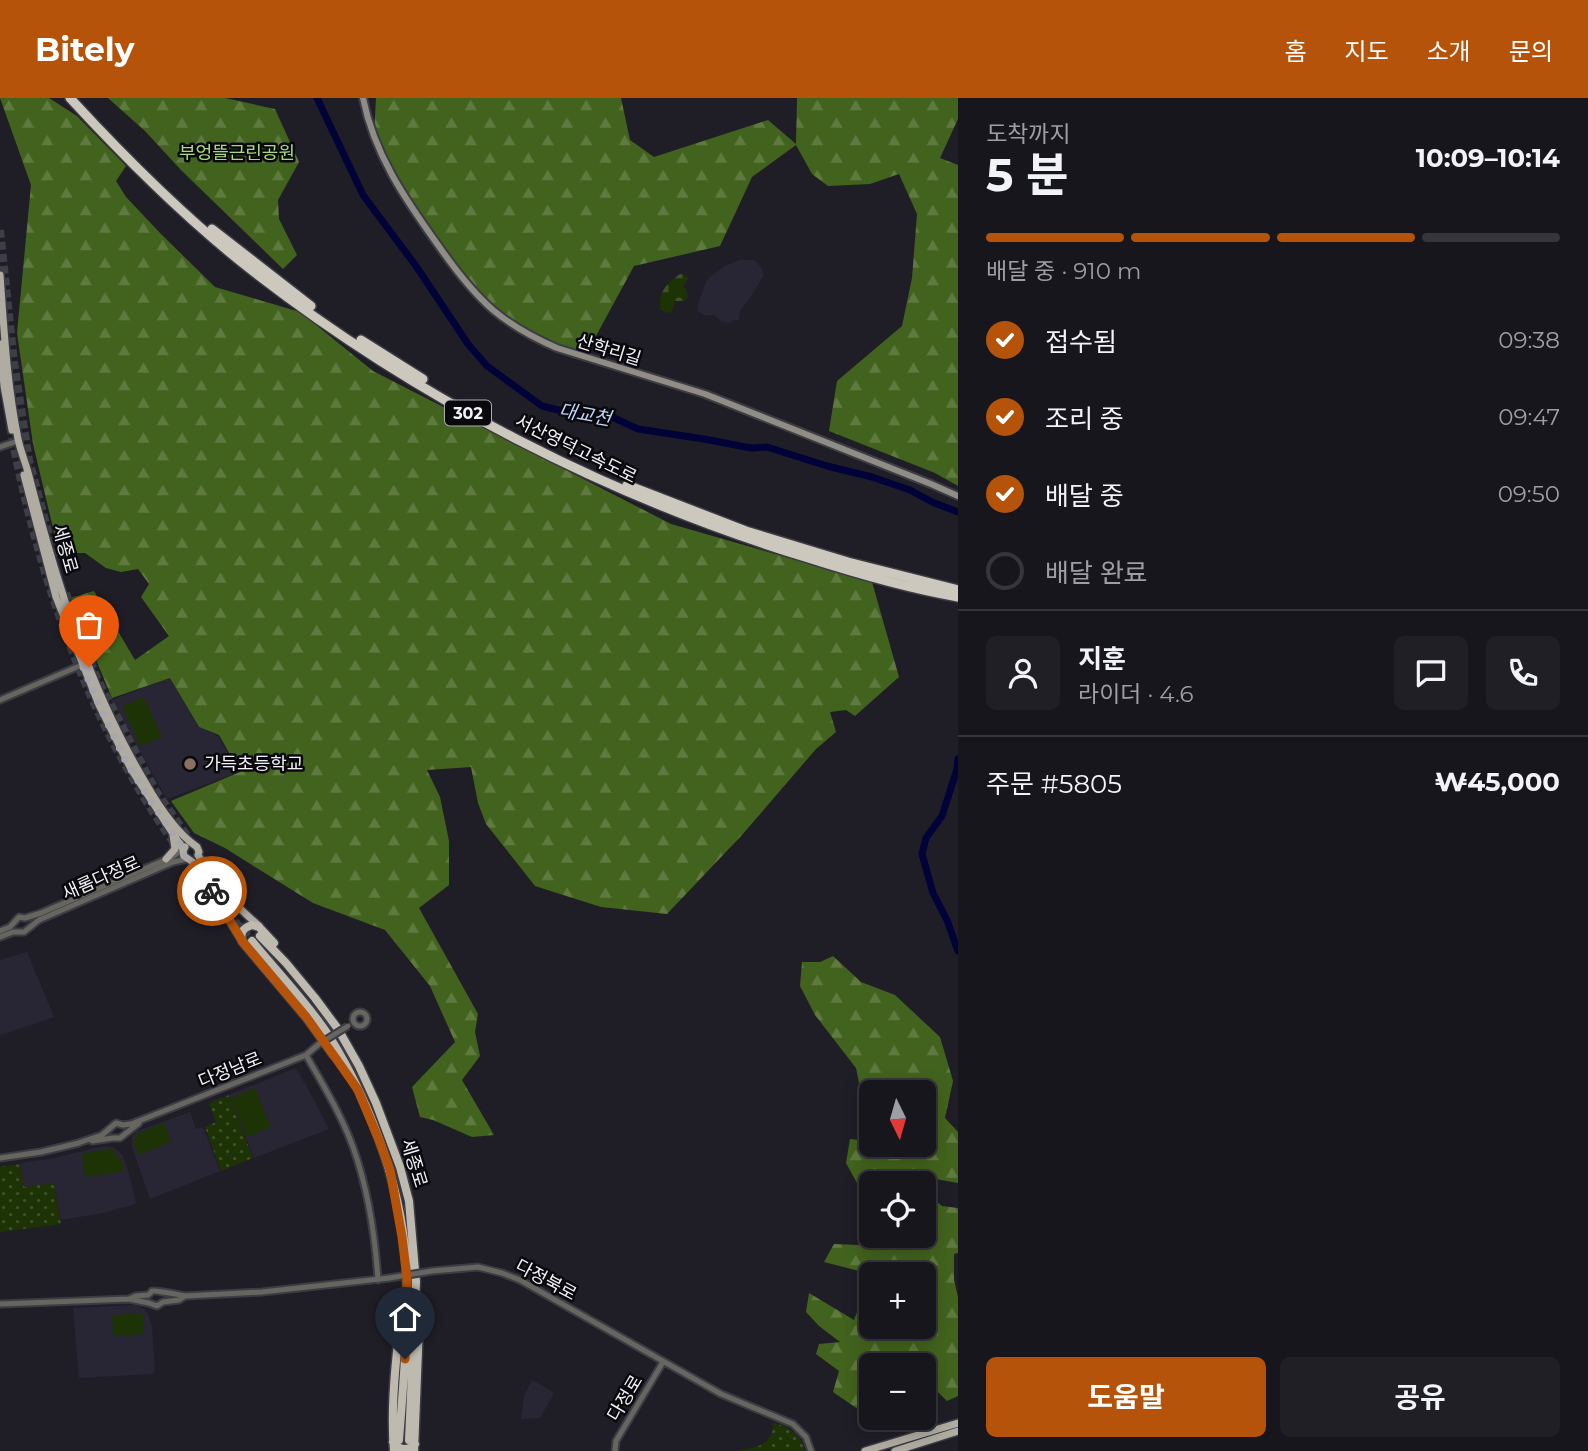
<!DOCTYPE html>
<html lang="ko">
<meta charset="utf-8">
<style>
:root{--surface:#17161d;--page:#201f26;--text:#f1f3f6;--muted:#9e9fa4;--line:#36353b;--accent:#b45309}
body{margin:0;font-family:Montserrat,"Noto Sans KR",sans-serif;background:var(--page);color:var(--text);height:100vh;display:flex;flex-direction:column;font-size:26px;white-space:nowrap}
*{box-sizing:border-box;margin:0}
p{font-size:23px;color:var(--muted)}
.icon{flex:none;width:38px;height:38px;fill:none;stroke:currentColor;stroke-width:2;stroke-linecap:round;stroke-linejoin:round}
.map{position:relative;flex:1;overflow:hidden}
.drawer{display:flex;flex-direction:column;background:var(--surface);width:630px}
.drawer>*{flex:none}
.needle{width:46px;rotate:175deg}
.controls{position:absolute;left:859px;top:982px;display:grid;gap:14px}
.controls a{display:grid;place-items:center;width:77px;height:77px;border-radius:10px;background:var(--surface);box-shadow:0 4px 18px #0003,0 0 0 2px var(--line);font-size:35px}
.pin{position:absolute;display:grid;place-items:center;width:60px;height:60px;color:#fff;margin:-72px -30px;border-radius:50% 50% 50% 0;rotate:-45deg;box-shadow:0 0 7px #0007}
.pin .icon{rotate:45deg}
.courier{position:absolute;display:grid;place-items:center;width:70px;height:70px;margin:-35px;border:5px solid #b45309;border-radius:50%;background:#fff;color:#222;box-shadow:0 2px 9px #0007}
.headline em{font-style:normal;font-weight:700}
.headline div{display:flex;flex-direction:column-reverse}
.headline{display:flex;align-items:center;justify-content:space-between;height:119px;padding:0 28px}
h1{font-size:46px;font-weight:700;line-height:52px}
.bar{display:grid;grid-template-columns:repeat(4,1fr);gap:10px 7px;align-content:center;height:84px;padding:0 28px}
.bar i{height:9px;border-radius:5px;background:var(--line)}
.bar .on{background:var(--accent)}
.bar p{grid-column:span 4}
.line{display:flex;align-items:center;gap:18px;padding:0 28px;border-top:2px solid var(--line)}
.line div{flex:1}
.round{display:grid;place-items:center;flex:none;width:74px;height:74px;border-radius:10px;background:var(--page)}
ol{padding:0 28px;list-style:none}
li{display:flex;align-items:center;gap:21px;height:77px}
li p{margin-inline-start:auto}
li .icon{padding:7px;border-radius:50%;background:var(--accent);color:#fff;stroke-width:4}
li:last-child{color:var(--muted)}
li i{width:38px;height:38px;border:4px solid var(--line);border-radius:50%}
.button{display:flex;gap:14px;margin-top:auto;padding:14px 28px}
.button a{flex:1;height:80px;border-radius:10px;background:var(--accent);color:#fff;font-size:28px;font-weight:700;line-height:80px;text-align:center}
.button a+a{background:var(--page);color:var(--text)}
header{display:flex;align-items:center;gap:42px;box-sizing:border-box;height:98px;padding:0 35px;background:var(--accent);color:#fff}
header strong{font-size:33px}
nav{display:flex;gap:38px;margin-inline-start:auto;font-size:24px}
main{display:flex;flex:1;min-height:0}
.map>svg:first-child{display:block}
.built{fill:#282635}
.forest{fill:url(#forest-firs)}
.cemetery{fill:url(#cemetery-stones)}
.park{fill:url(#park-dots)}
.pitch{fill:#1e3305}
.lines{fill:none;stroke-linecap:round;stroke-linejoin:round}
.river{stroke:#000238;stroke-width:7}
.trunk-tunnel{stroke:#3e3e46;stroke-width:8;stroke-dasharray:8 4;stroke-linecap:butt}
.tertiary-casing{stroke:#3c3c44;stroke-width:9}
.secondary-casing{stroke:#3c3c44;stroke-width:10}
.primary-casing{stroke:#3c3c44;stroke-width:10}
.trunk-casing{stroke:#3c3c44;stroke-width:11}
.motorway-casing{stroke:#3c3c44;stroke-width:12}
.tertiary{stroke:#676560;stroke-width:5}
.secondary{stroke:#908d86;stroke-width:6}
.primary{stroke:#b0aca2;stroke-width:7}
.trunk{stroke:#bebab0;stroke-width:8}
.motorway{stroke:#cdc8bd;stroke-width:9}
.tertiary-bridge-casing{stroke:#3c3c44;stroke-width:9;stroke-linecap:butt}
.tertiary-bridge{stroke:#676560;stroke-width:5}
.done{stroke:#a8a7ae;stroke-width:7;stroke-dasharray:0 12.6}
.route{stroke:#b45309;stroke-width:9}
.education-dot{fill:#8d6e63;stroke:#09080c;stroke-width:2.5}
.labels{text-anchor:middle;stroke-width:5;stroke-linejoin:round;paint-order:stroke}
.shield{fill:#09080c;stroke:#ababb0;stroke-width:2}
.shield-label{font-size:16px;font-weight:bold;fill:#f1f1f7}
.park-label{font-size:18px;fill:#a9db7c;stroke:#09080c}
.street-label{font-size:18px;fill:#f1f1f7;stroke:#09080c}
.poi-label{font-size:18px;fill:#f1f1f7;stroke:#09080c;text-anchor:start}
.water-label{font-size:19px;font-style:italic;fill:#c2d5f9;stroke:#09080c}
</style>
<header>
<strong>Bitely</strong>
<nav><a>홈</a><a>지도</a><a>소개</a><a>문의</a></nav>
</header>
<main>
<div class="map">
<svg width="958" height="1353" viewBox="0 0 958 1353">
<defs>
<pattern id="forest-firs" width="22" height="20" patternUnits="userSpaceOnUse" patternTransform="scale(1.75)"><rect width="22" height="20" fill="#42631d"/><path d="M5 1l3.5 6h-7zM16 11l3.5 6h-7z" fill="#5e7a3f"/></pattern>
<pattern id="cemetery-stones" width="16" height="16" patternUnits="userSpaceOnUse" patternTransform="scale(1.75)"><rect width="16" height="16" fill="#1e3305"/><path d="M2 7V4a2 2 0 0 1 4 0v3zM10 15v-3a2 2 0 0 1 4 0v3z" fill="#3f512a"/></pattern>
<pattern id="park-dots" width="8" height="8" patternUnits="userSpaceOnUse" patternTransform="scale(1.75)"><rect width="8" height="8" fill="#1e3305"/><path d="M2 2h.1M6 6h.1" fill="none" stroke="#3f512a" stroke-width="1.8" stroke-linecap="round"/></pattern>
</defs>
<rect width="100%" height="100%" fill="#1f1e27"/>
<path class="built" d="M 739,162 L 754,162 L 761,169 L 764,177 L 750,200 L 740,213 L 739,222 L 734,222 L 730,225 L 721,223 L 714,217 L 705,217 L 697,213 L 698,206 L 706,184 L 711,178 L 725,168 Z
M 170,580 L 198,629 L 218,638 L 239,674 L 167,701 L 111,602 Z
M 27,854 L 54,919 L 0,937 L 0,862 Z
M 296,970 L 313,1000 L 329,1031 L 254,1060 L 229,997 Z
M 190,1014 L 196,1031 L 203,1029 L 220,1073 L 150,1101 L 132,1049 L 132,1038 L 137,1033 Z
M 103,1048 L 112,1049 L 117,1052 L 123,1058 L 130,1079 L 136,1106 L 103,1115 L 61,1122 L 54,1085 L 24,1089 L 20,1065 L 50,1061 Z
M 135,1207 L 143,1210 L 148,1216 L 152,1229 L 155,1273 L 152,1276 L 79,1280 L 73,1210 Z
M 532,1282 L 554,1295 L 540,1320 L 521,1321 L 524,1298 Z"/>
<path class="forest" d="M 0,0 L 49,0 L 77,18 L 126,68 L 116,83 L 126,99 L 160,135 L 215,189 L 300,214 L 373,273 L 671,426 L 872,484 L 899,579 L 855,618 L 846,612 L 830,614 L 836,634 L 816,651 L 742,737 L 667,816 L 601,809 L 535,788 L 486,726 L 478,705 L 471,669 L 427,672 L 440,699 L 449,743 L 449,787 L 419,810 L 478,916 L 475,934 L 480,958 L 462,982 L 494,1037 L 472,1039 L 433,1022 L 420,1019 L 412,989 L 455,944 L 430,888 L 385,832 L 313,805 L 225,750 L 194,735 L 171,703 L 240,674 L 219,637 L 199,629 L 170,580 L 112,600 L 70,500 L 94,493 L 135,562 L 169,538 L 141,499 L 149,486 L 138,471 L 121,474 L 106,470 L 85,455 L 59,455 L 33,346 L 17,235 L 31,87 Z
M 108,0 L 225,0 L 275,11 L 299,64 L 278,102 L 279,121 L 297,157 L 283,171 L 181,72 L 145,33 Z
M 376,0 L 621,0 L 630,42 L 654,59 L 768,22 L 796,46 L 797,0 L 958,0 L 958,21 L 940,60 L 958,67 L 958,388 L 935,375 L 829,333 L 837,283 L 902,228 L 912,180 L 917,116 L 899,76 L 870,86 L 828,88 L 812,76 L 796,47 L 752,79 L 720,148 L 634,168 L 591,247 L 587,260 L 511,226 L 471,190 L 405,100 L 374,37 Z
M 833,858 L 861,884 L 895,897 L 940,939 L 953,983 L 945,1020 L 958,1034 L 958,1085 L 930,1080 L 927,1096 L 942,1108 L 958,1110 L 958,1155 L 954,1156 L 954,1182 L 958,1199 L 958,1298 L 947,1303 C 937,1293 924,1282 924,1267 L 872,1267 L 872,1320 L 895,1320 L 878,1325 L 833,1294 L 839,1273 L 816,1256 L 819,1246 L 840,1244 L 819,1228 L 806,1214 L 809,1195 L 854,1222 L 861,1204 L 871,1207 L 872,1228 L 924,1228 L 924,1176 L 871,1176 L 824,1164 L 834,1146 L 884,1148 L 880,1138 L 924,1138 L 924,1085 L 872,1085 L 871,1121 L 862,1094 L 846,1065 L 850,1041 L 868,1043 L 871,1037 L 872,1046 L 924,1046 L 924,994 L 872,994 L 871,1023 L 864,1009 L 856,970 L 815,917 L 800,888 L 802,864 L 820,864 Z"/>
<path class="cemetery" d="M 680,176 L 686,177 L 688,180 L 683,189 L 686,191 L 688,199 L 684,203 L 675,203 L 673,211 L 670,215 L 661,212 C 657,195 667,185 680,176 Z"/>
<path class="park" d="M 229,997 L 253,1060 L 221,1073 L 205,1029 L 216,1024 L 209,1005 Z
M 20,1066 L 24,1089 L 54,1085 L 61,1126 L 0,1134 L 0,1069 Z
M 773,1325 C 790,1328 801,1337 805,1353 L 736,1353 C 755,1350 773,1348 773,1325 Z"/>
<path class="pitch" d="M 144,599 L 162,639 L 140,648 L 122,608 Z
M 255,990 L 271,1029 L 247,1039 L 231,1000 Z
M 164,1025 L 171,1041 L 169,1045 L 139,1057 L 134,1045 L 136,1037 Z
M 111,1050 L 115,1053 L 116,1060 L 121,1060 L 124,1073 L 88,1079 L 85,1077 L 82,1056 Z
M 141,1215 L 143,1217 L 144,1236 L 113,1238 L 112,1217 Z"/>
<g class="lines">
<path class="river" d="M 317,0 L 363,97 L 416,168 L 468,246 L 487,268 L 542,308 L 574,316 L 614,320 L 638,331 L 704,341 L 751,350 L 767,349 L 827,368 L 872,379 L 910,392 L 932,404 L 958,414
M 958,661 L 957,671 L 942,718 L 926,740 L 922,756 L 933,795 L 947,822 L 958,853"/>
<path class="trunk-tunnel" d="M 0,132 L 14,264 L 29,362 L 56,463
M 10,328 C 16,363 24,397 33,432 C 63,545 108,653 176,748
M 66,495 L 97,580 L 156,693 L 188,739
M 184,758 L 207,790
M 227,814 L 252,843"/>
<g class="tertiary-casing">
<path id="tertiary" d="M 0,349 L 18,343
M 0,602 L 84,566
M 0,833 L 10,829 L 19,819 L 25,820 L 41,815 L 172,759 L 183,752
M 0,839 L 13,834 L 24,834 L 39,822 L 173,764 L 187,761
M353 921a7 7 0 1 1 14 0a7 7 0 1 1-14 0Z
M 306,957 C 323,987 341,1016 353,1049 C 368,1091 375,1136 378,1182
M 92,1043 L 113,1040 L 120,1040 L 139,1025
M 78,1045 L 102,1037 L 116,1025 L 123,1027 L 131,1026 L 306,957 L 319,946
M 0,1060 L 41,1054 L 79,1045
M 432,1173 L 478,1169 L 502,1175 L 520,1182 L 721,1296 L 793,1326 L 806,1339 L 811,1353
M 129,1201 L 149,1205 L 157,1208 L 163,1204 L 179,1202 L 185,1198
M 0,1206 L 129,1201 L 136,1198 L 148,1197 C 150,1196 151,1194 152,1193 C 154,1192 181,1197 185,1198 L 262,1194 L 389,1180
M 615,1353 L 616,1343 L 663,1264"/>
</g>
<g class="secondary-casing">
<path id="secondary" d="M 363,0 C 374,56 405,101 438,147 C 454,170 471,193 493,212 C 512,228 534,240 557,250 L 705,296 L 931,386 L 958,398"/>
</g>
<g class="primary-casing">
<path id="primary" d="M 0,177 C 4,232 7,287 18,341 C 21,355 27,368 30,382 C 57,486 89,590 145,684 C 158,707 175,734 197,749 L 199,754 L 198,757 C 214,786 235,807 259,828
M 0,246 L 4,288 L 12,332
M 24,377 L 56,499 L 99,607 L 131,671 L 183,751
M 185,749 L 183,753 L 184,758 L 194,765 L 202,777 L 242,843
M 166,761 L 175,751 L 173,737
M 865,1353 L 958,1325
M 895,1353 L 958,1333"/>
</g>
<g class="trunk-casing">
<path id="trunk" d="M 260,838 L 286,865 L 315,900 L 338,931 L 359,968 L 376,1005 L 400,1069 L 409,1103 L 416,1184 L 409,1342
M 252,843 C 277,874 307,904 329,938 C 373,1008 406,1100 407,1183 C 408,1236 403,1289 399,1342
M 274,845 L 259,829 L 252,827 C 243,830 240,834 242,843 L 307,920 L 333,956
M 393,1344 C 399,1353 408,1353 415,1346
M 394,1353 C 390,1306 396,1254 403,1207
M 414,1353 L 419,1227"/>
</g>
<g class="motorway-casing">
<path id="motorway" d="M 70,0 C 127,62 187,122 254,174 C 418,301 607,398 805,459 C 855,475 906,490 958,499
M 212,131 L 311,208
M 361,242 L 423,281
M 627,387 L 746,433 L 848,464 L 958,492"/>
</g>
<use href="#tertiary" class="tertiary"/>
<use href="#secondary" class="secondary"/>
<use href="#primary" class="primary"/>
<use href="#trunk" class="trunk"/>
<use href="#motorway" class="motorway"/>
<g class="tertiary-bridge-casing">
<path id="tertiary-bridge" d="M 319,946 L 348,928
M 389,1180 L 432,1173"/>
</g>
<use href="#tertiary-bridge" class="tertiary-bridge"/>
</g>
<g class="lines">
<path class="done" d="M 89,569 L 87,565 L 82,567 L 99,607 L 126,664 L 152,705 L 180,745 L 184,758 L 194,765 L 212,793"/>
<path class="route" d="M 212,793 L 243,844 L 307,920 L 342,969 L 358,992 L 379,1042 L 390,1072 L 402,1139 L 407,1180 L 405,1261"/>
</g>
<circle class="education-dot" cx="190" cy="666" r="7"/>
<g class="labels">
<rect class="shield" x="445" y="302.5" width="46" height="25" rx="5"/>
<g class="shield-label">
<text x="468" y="321">302</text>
</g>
<g class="park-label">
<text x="237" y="61">부엉뜰근린공원</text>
</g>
<g class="street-label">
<text transform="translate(609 252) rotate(17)" y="6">산학리길</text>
<text transform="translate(576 351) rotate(26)" y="6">서산영덕고속도로</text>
<text transform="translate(65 451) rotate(74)" y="6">세종로</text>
<text transform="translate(101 780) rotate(-24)" y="6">새롬다정로</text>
<text transform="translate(230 972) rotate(-22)" y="6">다정남로</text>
<text transform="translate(414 1065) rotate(73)" y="6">세종로</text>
<text transform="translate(546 1182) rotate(28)" y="6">다정북로</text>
<text transform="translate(625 1300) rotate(-59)" y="6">다정로</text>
</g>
<g class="poi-label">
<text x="204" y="672">가득초등학교</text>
</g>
<g class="water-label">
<text transform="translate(585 316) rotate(10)" y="7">대교천</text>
</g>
</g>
</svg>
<div class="controls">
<a><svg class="needle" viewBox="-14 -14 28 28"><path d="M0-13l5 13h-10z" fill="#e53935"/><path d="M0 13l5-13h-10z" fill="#9e9fa4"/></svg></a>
<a><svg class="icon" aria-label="locate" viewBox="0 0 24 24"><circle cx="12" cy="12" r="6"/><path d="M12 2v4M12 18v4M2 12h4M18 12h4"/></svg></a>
<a>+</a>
<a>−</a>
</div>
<div class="pin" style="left:89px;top:569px;background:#ea580c"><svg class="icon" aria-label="bag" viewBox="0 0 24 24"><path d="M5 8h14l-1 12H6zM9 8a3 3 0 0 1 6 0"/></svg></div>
<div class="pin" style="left:405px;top:1261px;background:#1f2937"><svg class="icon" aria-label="home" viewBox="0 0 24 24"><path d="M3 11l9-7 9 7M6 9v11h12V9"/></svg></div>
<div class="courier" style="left:212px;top:793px"><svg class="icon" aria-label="bike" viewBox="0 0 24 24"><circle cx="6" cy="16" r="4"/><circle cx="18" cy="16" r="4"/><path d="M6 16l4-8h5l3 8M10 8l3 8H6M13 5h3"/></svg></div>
</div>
<section class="drawer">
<div class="headline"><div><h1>5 분</h1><p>도착까지</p></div><em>10:09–10:14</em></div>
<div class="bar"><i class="on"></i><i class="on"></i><i class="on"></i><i></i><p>배달 중 · 910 m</p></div>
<ol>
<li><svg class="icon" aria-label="check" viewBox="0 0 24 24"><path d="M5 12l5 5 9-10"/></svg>접수됨<p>09:38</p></li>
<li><svg class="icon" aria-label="check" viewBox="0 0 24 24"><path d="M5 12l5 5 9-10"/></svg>조리 중<p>09:47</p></li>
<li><svg class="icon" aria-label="check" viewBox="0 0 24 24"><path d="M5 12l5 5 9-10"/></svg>배달 중<p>09:50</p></li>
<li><i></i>배달 완료</li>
</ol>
<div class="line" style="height:126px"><a class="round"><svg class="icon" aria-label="person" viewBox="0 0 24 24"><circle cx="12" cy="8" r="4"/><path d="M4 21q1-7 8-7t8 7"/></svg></a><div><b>지훈</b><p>라이더 · 4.6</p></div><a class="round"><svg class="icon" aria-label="chat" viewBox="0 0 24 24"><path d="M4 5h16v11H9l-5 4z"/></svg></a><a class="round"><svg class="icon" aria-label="phone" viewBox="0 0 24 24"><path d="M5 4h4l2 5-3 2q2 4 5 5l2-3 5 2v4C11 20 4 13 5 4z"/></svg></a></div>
<div class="line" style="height:91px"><div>주문 #5805</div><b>₩45,000</b></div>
<div class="button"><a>도움말</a><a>공유</a></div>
</section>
</main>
